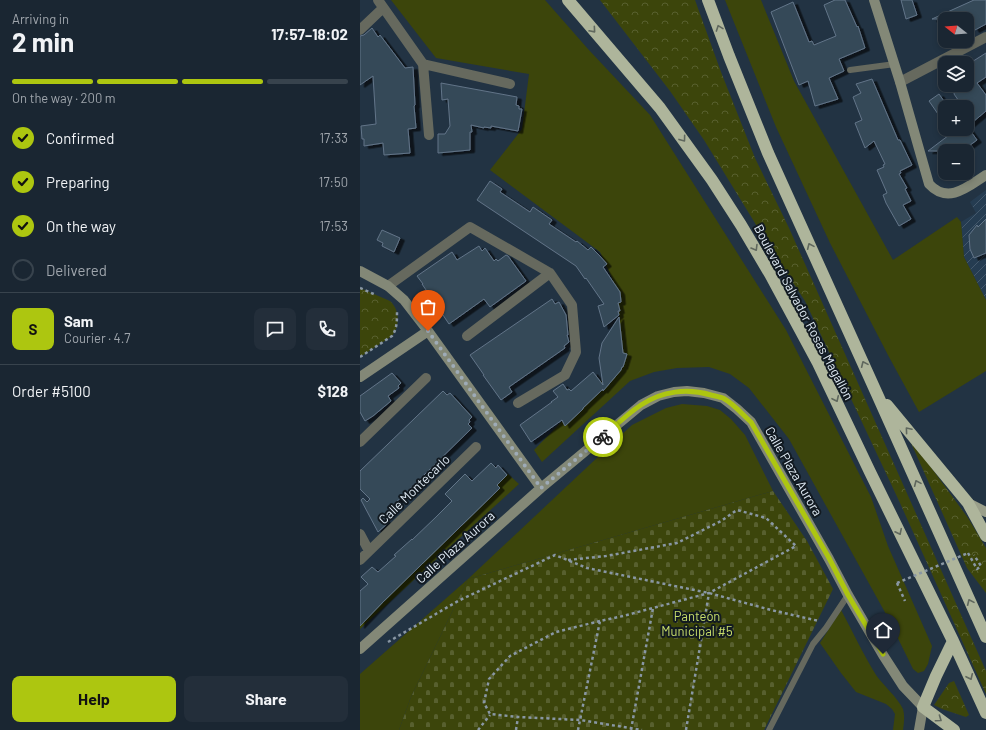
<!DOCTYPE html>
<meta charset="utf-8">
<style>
:root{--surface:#1a2632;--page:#232e3a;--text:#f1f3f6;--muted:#9fa5ac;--line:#38434d;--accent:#adc610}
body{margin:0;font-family:Barlow,sans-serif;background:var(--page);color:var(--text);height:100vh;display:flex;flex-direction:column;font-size:15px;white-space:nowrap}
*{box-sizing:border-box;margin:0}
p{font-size:13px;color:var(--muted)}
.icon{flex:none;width:22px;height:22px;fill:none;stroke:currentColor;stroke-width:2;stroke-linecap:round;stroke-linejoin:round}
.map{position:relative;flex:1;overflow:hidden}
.details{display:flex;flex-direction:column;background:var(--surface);width:360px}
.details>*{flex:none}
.needle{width:26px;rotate:287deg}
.tools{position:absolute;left:578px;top:12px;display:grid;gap:8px}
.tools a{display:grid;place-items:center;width:36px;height:36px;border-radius:8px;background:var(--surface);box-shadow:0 2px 6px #0003,0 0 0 1px var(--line);font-size:20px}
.pin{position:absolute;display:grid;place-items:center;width:34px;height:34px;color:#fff;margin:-41px -17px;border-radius:50% 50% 50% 0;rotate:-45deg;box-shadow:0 0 4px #0007}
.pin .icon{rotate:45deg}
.courier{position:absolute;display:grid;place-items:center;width:40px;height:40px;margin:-20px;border:3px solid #adc610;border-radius:50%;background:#fff;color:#222;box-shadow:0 1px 5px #0007}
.head em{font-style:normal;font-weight:700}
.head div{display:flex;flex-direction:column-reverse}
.head{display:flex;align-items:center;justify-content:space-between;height:68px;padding:0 12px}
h1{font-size:26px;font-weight:700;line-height:30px}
.bar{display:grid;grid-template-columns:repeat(4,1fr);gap:6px 4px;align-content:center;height:48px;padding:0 12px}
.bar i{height:5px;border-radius:3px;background:var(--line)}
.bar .current{background:var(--accent)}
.bar p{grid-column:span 4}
.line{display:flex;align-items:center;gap:10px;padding:0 12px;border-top:1px solid var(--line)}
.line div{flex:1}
.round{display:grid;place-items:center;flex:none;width:42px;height:42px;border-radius:8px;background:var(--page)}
ol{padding:0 12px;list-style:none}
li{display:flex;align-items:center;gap:12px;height:44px}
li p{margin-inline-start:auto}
li .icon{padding:4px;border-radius:50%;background:var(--accent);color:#111;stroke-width:4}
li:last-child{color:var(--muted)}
li i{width:22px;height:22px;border:2px solid var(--line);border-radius:50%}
.primary-button{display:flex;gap:8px;margin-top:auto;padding:8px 12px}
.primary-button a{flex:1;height:46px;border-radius:8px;background:var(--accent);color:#111;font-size:16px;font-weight:700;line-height:46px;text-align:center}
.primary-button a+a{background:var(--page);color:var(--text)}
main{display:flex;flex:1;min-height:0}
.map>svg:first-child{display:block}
.industrial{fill:url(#industrial-furrows)}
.green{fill:#3c450b}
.cemetery{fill:url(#cemetery-stones)}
.park{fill:url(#park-crowns)}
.building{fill:#364859;stroke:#627588;filter:url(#shadow)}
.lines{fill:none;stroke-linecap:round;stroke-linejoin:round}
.path{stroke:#8997a4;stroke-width:2.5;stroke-dasharray:3 3;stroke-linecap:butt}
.lane{stroke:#66695e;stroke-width:6}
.street{stroke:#66695e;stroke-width:10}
.secondary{stroke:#838877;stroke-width:10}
.primary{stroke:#9a9f8a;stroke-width:10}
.highway{stroke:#aeb59b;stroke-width:12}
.path-bridge{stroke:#8997a4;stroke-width:2.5;stroke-dasharray:3 3;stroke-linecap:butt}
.oneway{stroke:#60685e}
.done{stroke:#9eabb7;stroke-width:4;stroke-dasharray:0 7.2}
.route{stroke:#adc610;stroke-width:5}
.labels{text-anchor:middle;stroke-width:4;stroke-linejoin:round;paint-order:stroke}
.street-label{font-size:13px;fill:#e0ebf5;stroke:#121a21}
.park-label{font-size:13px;fill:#c8de6b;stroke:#121a21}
</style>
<main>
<section class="details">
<div class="head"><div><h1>2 min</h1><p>Arriving in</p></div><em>17:57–18:02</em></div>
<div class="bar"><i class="current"></i><i class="current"></i><i class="current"></i><i></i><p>On the way · 200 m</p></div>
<ol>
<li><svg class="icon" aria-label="check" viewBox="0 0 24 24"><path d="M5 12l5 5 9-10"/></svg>Confirmed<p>17:33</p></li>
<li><svg class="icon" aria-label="check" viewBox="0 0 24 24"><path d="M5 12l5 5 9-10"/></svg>Preparing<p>17:50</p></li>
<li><svg class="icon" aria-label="check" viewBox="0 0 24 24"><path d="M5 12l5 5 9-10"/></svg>On the way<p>17:53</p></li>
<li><i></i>Delivered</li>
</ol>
<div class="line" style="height:72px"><b class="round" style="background:var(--accent);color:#111">S</b><div><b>Sam</b><p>Courier · 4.7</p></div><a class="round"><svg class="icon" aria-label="chat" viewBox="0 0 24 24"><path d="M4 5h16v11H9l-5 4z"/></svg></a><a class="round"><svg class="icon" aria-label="phone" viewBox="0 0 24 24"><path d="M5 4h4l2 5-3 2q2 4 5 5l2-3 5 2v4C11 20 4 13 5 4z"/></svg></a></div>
<div class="line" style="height:52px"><div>Order #5100</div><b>$128</b></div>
<div class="primary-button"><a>Help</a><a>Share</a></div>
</section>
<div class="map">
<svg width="626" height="730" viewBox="0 0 626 730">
<defs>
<pattern id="industrial-furrows" width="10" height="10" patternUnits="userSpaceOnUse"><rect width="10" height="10" fill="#253c51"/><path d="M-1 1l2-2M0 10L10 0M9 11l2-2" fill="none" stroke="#44586b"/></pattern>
<pattern id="cemetery-stones" width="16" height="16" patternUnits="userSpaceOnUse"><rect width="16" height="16" fill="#3c450b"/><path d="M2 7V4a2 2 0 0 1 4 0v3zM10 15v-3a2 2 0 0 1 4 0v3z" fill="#58602f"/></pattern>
<pattern id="park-crowns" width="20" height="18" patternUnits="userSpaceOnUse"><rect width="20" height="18" fill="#3c450b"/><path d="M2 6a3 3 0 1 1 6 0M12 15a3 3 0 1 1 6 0" fill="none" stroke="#58602f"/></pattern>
<filter id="shadow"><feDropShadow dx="4.5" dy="2.5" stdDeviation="0" flood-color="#0009"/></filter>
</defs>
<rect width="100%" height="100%" fill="#223343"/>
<path class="industrial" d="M 626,190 L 626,300 L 604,257 L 601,222 L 616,213 L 610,202 Z"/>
<path class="green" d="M 31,0 L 185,0 L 228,49 L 290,115 L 426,330 L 511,497 L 528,546 L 572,646 L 568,664 L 564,671 L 558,673 L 553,669 L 527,616 L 429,439 L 389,388 L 370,374 L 349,367 L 317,368 L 294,372 L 270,381 L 182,462 L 174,450 L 259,363 L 260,319 L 252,278 L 240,252 L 130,170 L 162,129 L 169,74 L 76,58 Z
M 365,0 L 401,0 L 434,81 L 533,260 L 597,217 L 601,222 L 604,257 L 626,300 L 626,371 L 559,412 L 529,357 L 470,243 L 416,127 Z
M 322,404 L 347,406 L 360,410 L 371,419 L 385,435 L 413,491 L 108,579 L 51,697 L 39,730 L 0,730 L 0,674 L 108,579 L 272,425 L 306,408 Z
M 148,474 L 159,484 L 0,629 L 0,613 Z
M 481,610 C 493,632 503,654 516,675 C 524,686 537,697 543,709 C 545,716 544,723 543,730 L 533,730 L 535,714 L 532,709 L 526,704 L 496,692 L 481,673 L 460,643 Z"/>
<path class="cemetery" d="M 413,491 L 447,541 L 473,589 L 404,730 L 39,730 L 51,697 L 108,579 Z"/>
<path class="park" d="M 240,0 L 335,0 L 361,72 L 395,158 L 429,228 L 626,671 L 626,694 L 540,503 L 445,301 L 414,254 L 344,140 L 310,91 Z
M 0,288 L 30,301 C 40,310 40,326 32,336 L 0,357 Z
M 534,405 L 562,455 L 608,518 L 626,548 L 626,593 L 607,568 Z
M 594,681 L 609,715 L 606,717 L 582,709 L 574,705 L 589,683 Z"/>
<path class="building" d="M 475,0 L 485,0 L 497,27 L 498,26 L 505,48 L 479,59 L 484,71 L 469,78 L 478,99 L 455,106 L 448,81 L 439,85 L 411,12 L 433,2 L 449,42 L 452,41 L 454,45 L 476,36 L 464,5 Z
M 541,0 L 552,0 L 557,15 L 546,19 Z
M 614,0 L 626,0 L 626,24 L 615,30 L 608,19 L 572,19 Z
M 12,28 L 18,37 L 20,35 L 45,68 L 53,67 L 55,105 L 54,106 L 56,128 L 48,129 L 50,153 L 24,155 L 23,143 L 4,146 L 4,139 L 2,139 L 1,126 L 16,124 L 13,76 L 0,85 L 0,36 L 4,35 Z
M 626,53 L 626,77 L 617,83 L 626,95 L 626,111 L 607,127 L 607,107 L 603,107 L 594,94 L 596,85 L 607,85 L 607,65 Z
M 512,79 L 538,140 L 540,140 L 552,165 L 540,171 L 541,173 L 539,174 L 547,188 L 545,189 L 551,201 L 543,205 L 551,219 L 539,226 L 526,203 L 523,195 L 527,193 L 517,170 L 524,167 L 523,165 L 525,164 L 514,141 L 505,148 L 495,123 L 502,120 L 493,97 L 501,93 L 496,84 Z
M 81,83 L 157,97 L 156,105 L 159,106 L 159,109 L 162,109 L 158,131 L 131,126 L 131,128 L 124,127 L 124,128 L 111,125 L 112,132 L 110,132 L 110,150 L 78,153 L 78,134 L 85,134 L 90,126 L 88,99 L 82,100 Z
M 579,94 L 586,104 L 586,107 L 585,107 L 585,109 L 578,114 L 569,101 Z
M 597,129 L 609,129 L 617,140 L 602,151 L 568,151 Z
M 130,181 L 142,189 L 140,192 L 170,212 L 173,207 L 192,220 L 189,224 L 216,242 L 217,241 L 228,250 L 231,247 L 239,255 L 247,264 L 243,267 L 260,292 L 261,302 L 258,303 L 260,311 L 258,311 L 259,315 L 244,327 L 238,306 L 244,304 L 226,278 L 225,279 L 216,266 L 117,200 Z
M 626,219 L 626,253 L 614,258 L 610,249 L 609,235 L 617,225 L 618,227 Z
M 22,230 L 40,238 L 34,252 L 22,246 L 23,243 L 17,240 Z
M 119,246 L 122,251 L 125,248 L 134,261 L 136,259 L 138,261 L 146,255 L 148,256 L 166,281 L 130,307 L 124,299 L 89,324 L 62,284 L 63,284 L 57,276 L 92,252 L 97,260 Z
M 192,299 L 195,304 L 199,302 L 206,315 L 208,335 L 207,335 L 209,342 L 204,346 L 205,348 L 149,387 L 152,392 L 141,400 L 123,375 L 124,375 L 110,355 Z
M 259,317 L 263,353 L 267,354 L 263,367 L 262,367 L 261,370 L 243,391 L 243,389 L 223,408 L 223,409 L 205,426 L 202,420 L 171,442 L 160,425 L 192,402 L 191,402 L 198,397 L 193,391 L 203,384 L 207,390 L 209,389 L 211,391 L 233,372 L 243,385 L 239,358 L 242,343 Z
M 32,373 L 41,383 L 38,386 L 39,388 L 28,396 L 31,401 L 13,416 L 5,421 L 0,412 L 0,396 Z
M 83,391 L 87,395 L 90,393 L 112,417 L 109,420 L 110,422 L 108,424 L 112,428 L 22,516 L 28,523 L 18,532 L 1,500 L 3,498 L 7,502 L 10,499 L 0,489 L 0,471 Z
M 131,463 L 136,468 L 138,465 L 147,475 L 137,485 L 140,488 L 23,602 L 0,626 L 0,591 L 8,584 L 1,577 L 12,567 L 18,572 L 36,556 L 34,555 L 52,539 L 52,540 L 76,517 L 92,501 L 85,494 L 105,474 L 112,481 Z"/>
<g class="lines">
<path class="path" d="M 0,288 L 16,295
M 0,357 L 32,336 C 37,329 37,321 37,312
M 608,553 L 617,569 L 621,566 L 614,555
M 208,560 L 246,556 L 317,543 L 361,521 L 377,510 L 406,518 L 436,546 L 349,593 L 263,616 L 240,621 L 218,730
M 537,583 L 545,601
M 240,621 L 196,632 L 150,656 L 129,679 L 124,703 L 130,714 L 158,717 L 220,720 L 282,730
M 28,642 L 98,601 L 195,555 L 227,568 L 349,593 L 411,610 L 459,621
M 118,730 L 130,715
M 156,730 L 158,717
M 271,730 L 293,608
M 326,730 L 349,593"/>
<path class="lane" d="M 490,70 L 535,64
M 409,730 L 453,644 L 466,628 L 488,595"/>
<path class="street" d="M 18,0 L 63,64
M 0,30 L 23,8
M 63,64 L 150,84
M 63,64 L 69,135
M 540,82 L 626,37
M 28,286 L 110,227 L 190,273 L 212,305 L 216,352 L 205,375 L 158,403
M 107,336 L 190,273
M 0,442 L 66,378
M 0,534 L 9,551
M 0,560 L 116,447"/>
<path class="secondary" d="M 514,0 L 540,82 L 569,184 C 588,205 609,186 626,175
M 0,271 L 28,286 L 44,300 L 68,331 L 181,488
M 0,377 L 68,331
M 0,649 L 181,488 L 281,405 L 298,396 L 314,392 L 327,391 L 344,393 L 363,398 L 377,409 L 391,422 L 469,559 L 488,595 L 523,655 L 543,686 L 563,707 L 559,730"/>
<path class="primary" d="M 608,503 L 626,512"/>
<path class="highway" d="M 208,0 L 300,108 L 352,180 L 381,225 L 410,274 L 458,363 L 510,472 L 593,641 L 626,713
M 348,0 L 369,56 L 408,153 L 517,394 L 626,637
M 527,405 L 608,503 L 626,536
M 593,641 L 576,676 L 563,707 L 594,730"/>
<path class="path-bridge" d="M 537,583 L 608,553"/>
</g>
<defs><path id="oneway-chevron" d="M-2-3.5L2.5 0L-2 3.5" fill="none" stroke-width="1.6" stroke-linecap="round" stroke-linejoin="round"/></defs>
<g class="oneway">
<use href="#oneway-chevron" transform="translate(359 28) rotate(-110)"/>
<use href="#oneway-chevron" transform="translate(233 30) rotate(49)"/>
<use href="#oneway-chevron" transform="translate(323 139) rotate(54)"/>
<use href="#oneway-chevron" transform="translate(450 246) rotate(-114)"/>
<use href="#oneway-chevron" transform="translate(395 248) rotate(59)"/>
<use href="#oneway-chevron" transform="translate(504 364) rotate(-114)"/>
<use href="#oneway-chevron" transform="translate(476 399) rotate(65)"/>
<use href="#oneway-chevron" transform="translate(548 430) rotate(-130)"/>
<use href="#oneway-chevron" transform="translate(557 483) rotate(-114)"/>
<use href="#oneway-chevron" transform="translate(539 532) rotate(64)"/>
<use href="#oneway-chevron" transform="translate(610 602) rotate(-114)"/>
<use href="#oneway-chevron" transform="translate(610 677) rotate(65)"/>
<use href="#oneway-chevron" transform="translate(579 719) rotate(35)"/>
</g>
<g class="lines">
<path class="done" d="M 68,331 L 181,488 L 243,437"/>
<path class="route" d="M 243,437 C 255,426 267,414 281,405 C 302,391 327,388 351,395 C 355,396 360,397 363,398 C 374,404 382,414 391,422 L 469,558 L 488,595 L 523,654"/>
</g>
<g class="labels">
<g class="street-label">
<text transform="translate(444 312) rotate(62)" y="5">Boulevard Salvador Rosas Magallón</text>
<text transform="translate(434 471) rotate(60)" y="5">Calle Plaza Aurora</text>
<text transform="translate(54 489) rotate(-44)" y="5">Calle Montecarlo</text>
<text transform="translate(95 547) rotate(-42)" y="5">Calle Plaza Aurora</text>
</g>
<g class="park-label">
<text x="337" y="621">Panteón<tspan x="337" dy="15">Municipal #5</tspan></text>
</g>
</g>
</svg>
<div class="tools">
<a><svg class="needle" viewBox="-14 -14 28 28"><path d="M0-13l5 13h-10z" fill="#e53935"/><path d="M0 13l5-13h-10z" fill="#9fa5ac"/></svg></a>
<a><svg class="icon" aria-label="layers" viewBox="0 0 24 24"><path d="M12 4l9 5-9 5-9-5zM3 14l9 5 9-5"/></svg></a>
<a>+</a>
<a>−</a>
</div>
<div class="pin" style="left:68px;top:331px;background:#ea580c"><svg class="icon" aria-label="bag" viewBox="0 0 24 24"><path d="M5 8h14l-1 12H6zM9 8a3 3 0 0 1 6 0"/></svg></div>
<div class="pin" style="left:523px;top:654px;background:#1f2937"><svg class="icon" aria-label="home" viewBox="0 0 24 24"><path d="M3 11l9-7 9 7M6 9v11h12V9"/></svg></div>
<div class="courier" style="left:243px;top:437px"><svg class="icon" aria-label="bike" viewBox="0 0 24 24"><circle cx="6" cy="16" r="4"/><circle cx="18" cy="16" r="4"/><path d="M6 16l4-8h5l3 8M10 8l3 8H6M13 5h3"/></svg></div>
</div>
</main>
